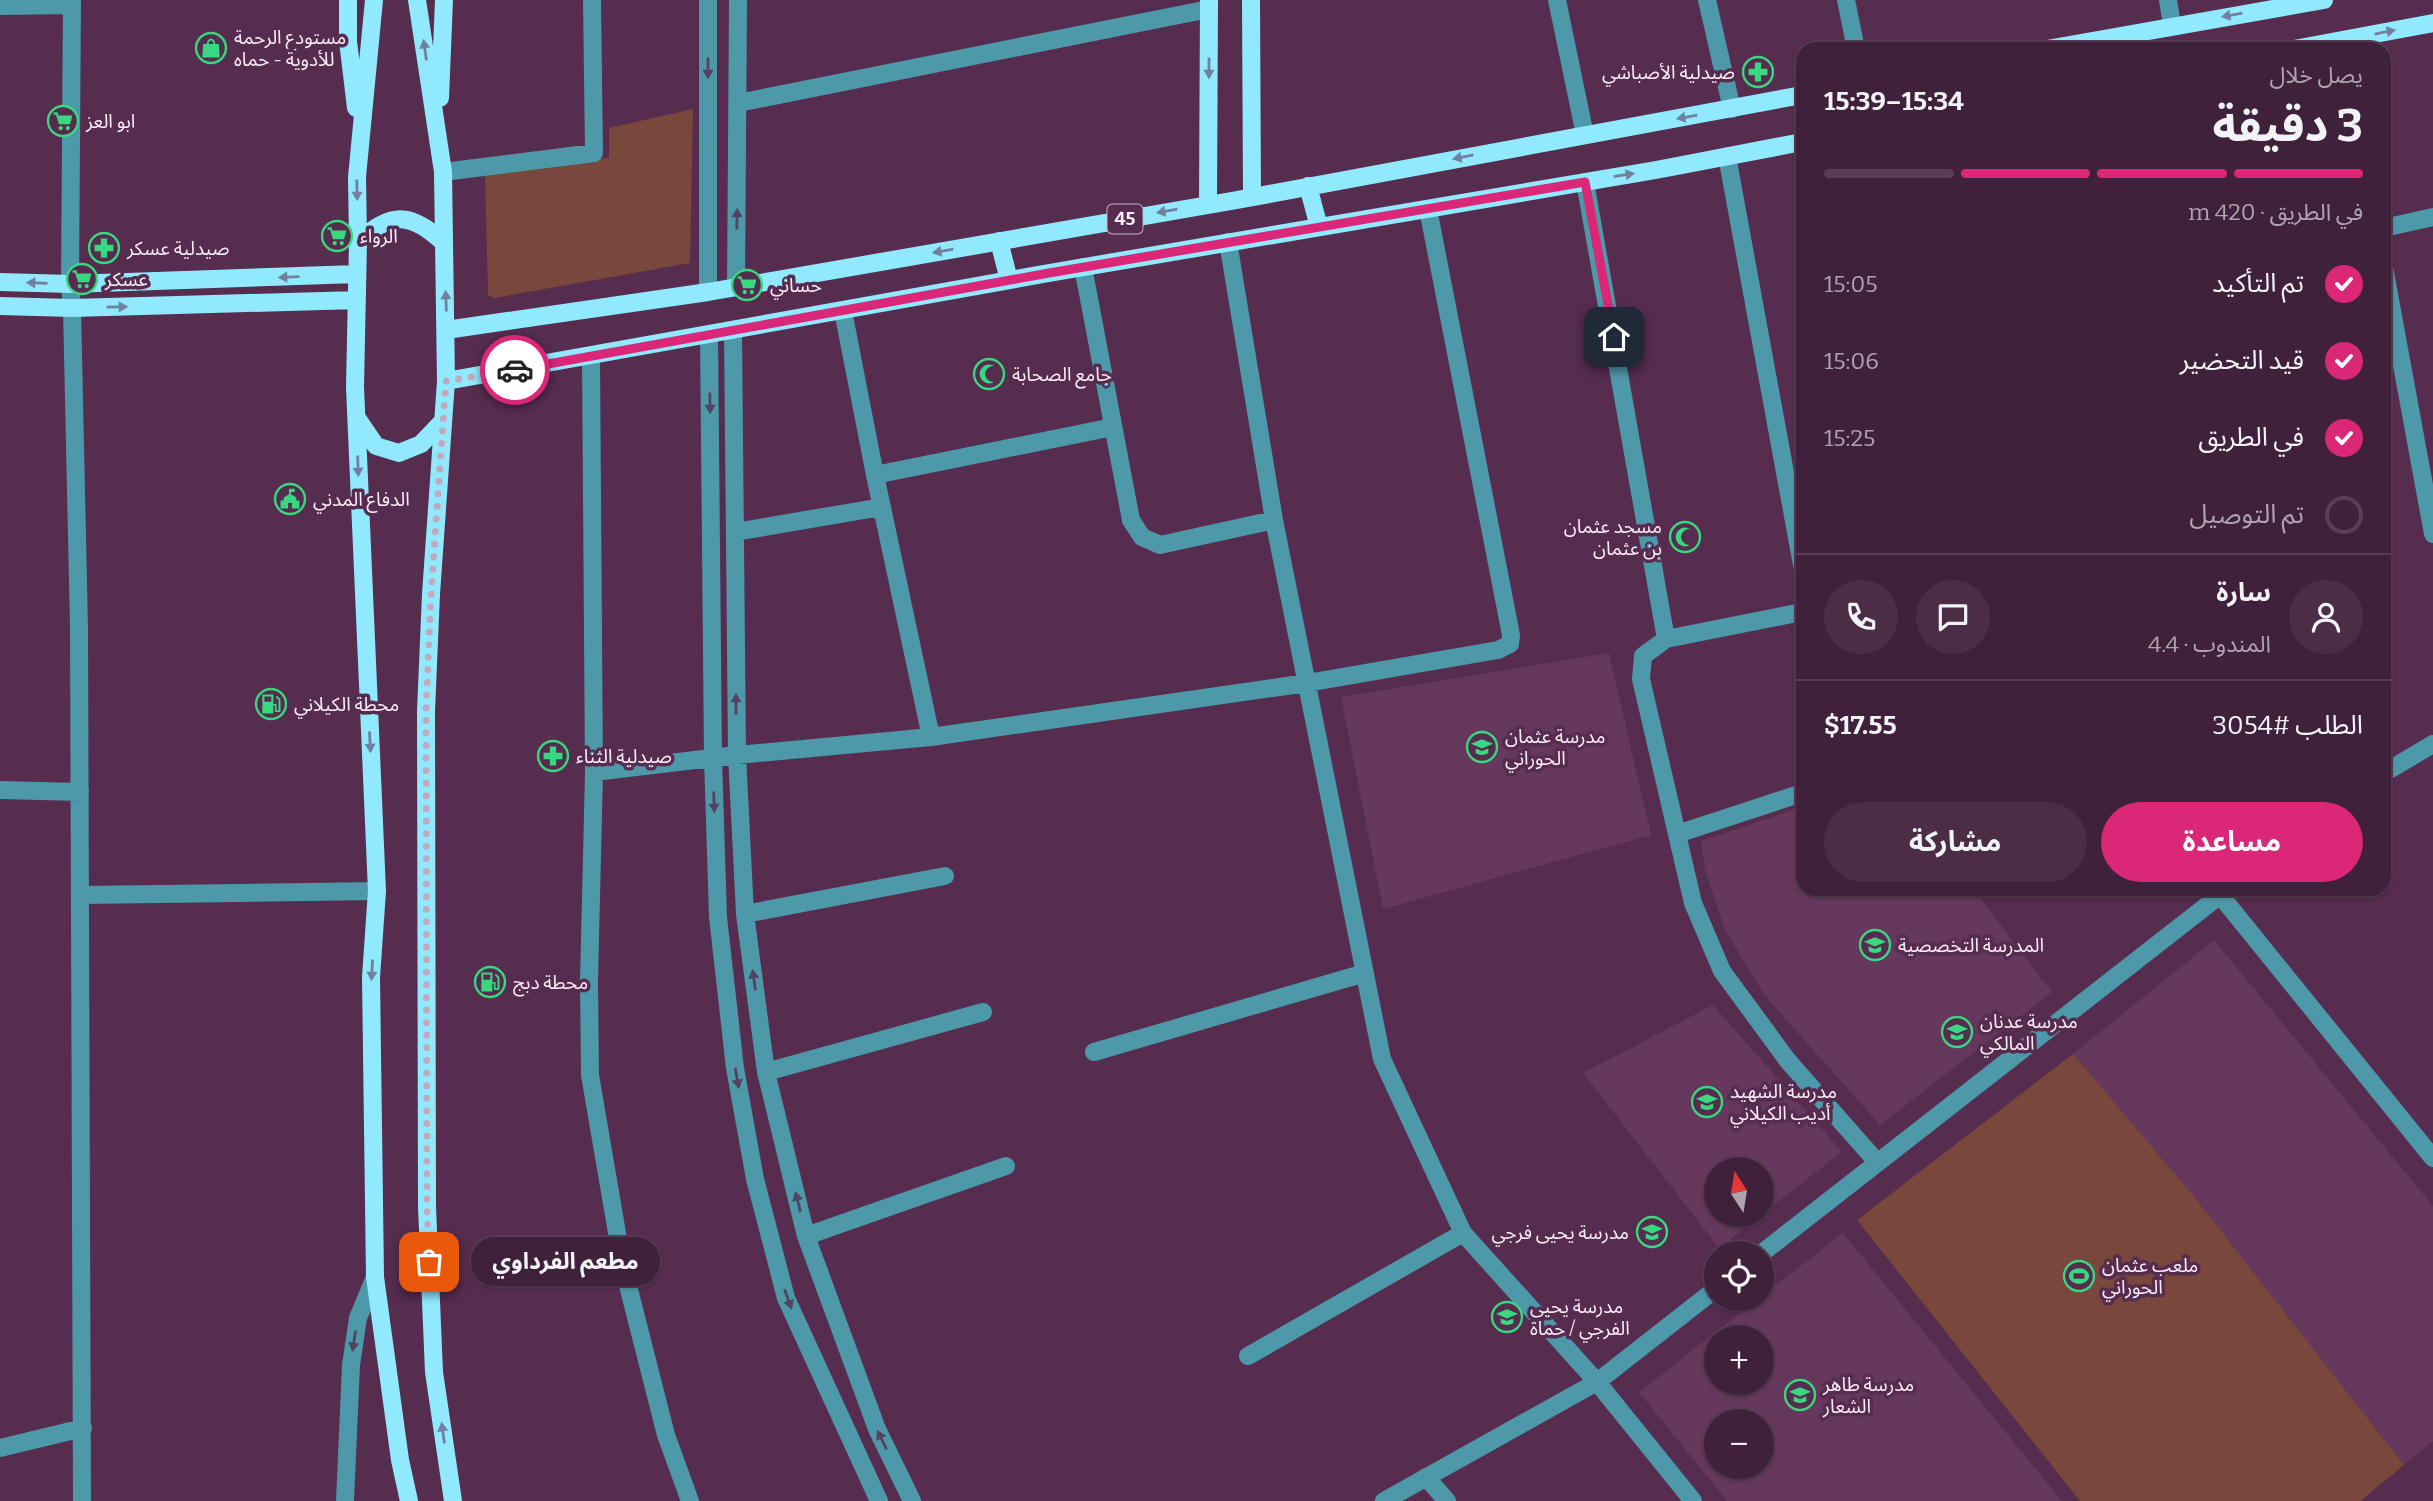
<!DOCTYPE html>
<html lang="ar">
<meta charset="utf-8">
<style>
:root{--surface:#40213b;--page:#4b2e46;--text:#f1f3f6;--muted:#aea3af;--line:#593e55;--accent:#db2777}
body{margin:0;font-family:Bitter,"Noto Sans Arabic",serif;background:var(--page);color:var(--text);direction:rtl;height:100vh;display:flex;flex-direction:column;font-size:26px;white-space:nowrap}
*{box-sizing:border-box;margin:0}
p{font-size:23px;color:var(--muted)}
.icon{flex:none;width:38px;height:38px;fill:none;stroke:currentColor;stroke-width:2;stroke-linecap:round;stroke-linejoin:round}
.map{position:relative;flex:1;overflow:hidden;direction:ltr}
.drawer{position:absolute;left:1796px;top:42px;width:595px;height:854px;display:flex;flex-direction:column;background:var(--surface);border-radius:21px;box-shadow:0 2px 5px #0004,0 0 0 2px var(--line);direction:rtl}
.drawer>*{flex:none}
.needle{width:46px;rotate:348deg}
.controls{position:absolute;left:1704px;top:1157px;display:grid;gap:14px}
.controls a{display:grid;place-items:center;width:70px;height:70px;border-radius:50%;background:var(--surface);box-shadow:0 2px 5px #0004,0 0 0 2px var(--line);font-size:35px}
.pin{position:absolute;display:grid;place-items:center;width:60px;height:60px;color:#fff;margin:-30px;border-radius:14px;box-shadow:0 4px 10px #0006}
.courier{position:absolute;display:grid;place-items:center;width:70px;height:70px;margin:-35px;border:5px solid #db2777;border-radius:50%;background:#fff;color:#222;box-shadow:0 2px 9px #0007}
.bubble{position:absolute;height:49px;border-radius:24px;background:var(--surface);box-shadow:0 2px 5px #0004,0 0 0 2px var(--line);font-size:23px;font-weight:700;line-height:49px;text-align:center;direction:rtl}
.overview em{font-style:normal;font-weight:700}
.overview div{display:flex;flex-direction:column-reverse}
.overview{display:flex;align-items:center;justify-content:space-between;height:119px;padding:0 28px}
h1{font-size:46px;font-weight:700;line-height:52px}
.bar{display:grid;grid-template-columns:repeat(4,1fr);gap:10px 7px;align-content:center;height:84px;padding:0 28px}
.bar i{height:9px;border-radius:5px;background:var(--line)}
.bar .selected{background:var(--accent)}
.bar p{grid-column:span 4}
.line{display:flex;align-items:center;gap:18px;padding:0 28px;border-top:2px solid var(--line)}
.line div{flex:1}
.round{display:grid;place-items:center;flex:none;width:74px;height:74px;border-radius:37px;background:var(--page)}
ol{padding:0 28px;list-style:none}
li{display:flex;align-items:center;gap:21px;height:77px}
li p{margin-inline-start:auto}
li .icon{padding:7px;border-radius:50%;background:var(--accent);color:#fff;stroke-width:4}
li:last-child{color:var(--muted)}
li i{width:38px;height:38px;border:4px solid var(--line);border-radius:50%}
.action{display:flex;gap:14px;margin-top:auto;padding:14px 28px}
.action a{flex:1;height:80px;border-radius:42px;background:var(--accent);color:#fff;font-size:28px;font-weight:700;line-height:80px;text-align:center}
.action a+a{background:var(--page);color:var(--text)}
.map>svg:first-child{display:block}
.built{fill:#66385e;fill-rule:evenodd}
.green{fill:#79473b}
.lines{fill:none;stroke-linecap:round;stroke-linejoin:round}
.minor{stroke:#4d98a9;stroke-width:18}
.major{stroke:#91e9fd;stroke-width:18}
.oneway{fill:#71819d}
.oneway2{fill:#544261}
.done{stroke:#c3a9be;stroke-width:7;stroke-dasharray:0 12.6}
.route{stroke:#db2777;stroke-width:9}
.labels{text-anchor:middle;stroke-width:7;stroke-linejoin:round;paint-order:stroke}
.shield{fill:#562c4f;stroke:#ccb3c7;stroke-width:2}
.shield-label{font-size:18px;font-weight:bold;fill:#feedfa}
.poi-label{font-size:19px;fill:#feedfa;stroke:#562c4f;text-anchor:start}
</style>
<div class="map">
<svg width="2433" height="1501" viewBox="0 0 2433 1501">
<rect width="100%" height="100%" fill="#562c4f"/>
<path class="built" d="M 1609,653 L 1651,835 L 1383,909 L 1341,697 Z
M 1802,807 L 1802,889 L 1973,889 L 2052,992 L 1880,1125 L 1765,996 L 1725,930 L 1705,870 L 1701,841 Z
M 2214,940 L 2433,1206 L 2433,1441 L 2404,1465 L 2193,1195 L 2073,1054 Z
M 1713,1005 L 1842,1152 L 1762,1214 L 1762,1169 L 1717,1169 L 1717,1214 L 1762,1214 L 1719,1248 L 1583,1073 Z
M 1843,1233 L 2062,1501 L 1727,1501 L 1639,1392 L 1758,1299 L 1762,1298 L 1762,1296 ZM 1762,1337 L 1762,1382 L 1717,1382 L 1717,1337 ZM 1762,1421 L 1762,1466 L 1717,1466 L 1717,1421 Z"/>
<path class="green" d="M 693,109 L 690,263 L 494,298 L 488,295 L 485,173 L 609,158 L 609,128 Z
M 2073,1054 L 2193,1195 L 2404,1465 L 2360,1501 L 2080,1501 L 1857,1220 Z"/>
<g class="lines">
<path class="minor" d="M 72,0 L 70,284 L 72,308 L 79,628 L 82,1501
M 708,0 L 708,292
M 1557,0 L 1585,135
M 1707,0 L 1732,109
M 1846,0 L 1856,49
M 2168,0 L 2172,25
M 0,6 L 72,5
M 738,103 L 1209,9
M 1727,156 L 1802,565
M 443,172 L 594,153 L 592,0
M 1585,182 L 1666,639
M 2384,228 L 2433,217
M 1228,242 L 1274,520 L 1382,1059 L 1463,1233 L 1597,1382 L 1693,1501
M 1083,267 L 1131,520 L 1142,537 L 1160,545 L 1274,520
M 2384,267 L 2433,534
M 736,287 L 738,0
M 843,311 L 875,475 L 931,737
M 733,331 L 737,755 L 745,914 L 766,1072 L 806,1236 L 877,1429 L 912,1501
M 709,335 L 713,758 L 718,917 L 735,1068 L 755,1179 L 786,1298 L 879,1501
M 591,357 L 594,772 L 589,981 L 590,1075 L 622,1262 L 666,1435 L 690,1501
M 875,475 L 1113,427
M 735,532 L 882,507
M 1802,612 L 1666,639 L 1643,656 L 1641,679 L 1693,903 L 1722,971 L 1788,1061 L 1877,1162
M 594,772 L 737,755 L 931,737 L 1307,683 L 1498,650 L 1510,644 L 1511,635 L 1428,209
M 2384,773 L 2433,744
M 0,790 L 80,792
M 1677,834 L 1802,793
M 80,895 L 377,891
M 2220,895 L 2433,1158
M 745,914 L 945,876
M 1094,1052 L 1365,973
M 766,1072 L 983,1012
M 806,1236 L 1006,1166
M 1762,1253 L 2228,889
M 1248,1356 L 1463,1233
M 0,1448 L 83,1428
M 1426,1477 L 1447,1501
M 345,1501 L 351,1365 L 358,1318 L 375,1277
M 1384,1501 L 1597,1382 L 1717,1288"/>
<path class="major" d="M 348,0 L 348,41 L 356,108
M 374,0 L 357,177 L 358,242 L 355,387 L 377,891 L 371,977 L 375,1277 L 400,1460 L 409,1501
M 417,0 L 443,172 L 446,381 L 431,594 L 426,711 L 427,1207 L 434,1372 L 453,1501
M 1251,0 L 1252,197
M 2047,49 L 2324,0
M 2294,49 L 2433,23
M 440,98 L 444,0
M 1308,186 L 1319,227
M 1208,204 L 1209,0
M 999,241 L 1009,280
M 358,242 C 391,211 411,212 444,243
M 0,282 L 70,284 L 357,274
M 0,306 L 72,308 L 357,300
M 446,330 L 708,292 L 1237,200 L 1802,95
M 446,381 L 1049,273 L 1656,170 L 1802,142
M 357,418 L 376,446 L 399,453 L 421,444 L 443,421"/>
</g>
<defs><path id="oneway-solid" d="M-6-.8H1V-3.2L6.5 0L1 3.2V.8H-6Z" transform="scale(1.75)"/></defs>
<g class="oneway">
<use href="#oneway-solid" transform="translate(2232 15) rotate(170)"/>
<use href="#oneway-solid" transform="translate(2385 32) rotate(-11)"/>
<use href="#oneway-solid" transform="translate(425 50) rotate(-98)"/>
<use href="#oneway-solid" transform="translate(1209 68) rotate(90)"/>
<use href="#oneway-solid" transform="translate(1687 117) rotate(170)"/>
<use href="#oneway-solid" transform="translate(1463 157) rotate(169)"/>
<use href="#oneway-solid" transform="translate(1624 175) rotate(-9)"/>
<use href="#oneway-solid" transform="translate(357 190) rotate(89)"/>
<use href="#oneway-solid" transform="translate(1167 211) rotate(170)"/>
<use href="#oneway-solid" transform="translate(943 251) rotate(170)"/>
<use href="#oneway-solid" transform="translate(289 277) rotate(178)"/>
<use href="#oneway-solid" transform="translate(37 283) rotate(-178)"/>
<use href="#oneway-solid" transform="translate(446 301) rotate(-92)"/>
<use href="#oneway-solid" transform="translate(117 307) rotate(-1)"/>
<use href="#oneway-solid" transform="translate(358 466) rotate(88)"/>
<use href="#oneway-solid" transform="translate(370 742) rotate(87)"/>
<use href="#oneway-solid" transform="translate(372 970) rotate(93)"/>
<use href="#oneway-solid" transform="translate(443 1433) rotate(-98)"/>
</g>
<g class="oneway2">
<use href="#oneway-solid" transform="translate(708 68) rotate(90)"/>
<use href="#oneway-solid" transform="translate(737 219) rotate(-89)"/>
<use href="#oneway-solid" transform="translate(710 403) rotate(89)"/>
<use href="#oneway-solid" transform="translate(736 704) rotate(-90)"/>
<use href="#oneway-solid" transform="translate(714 802) rotate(88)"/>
<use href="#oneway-solid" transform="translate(754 980) rotate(-98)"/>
<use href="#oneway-solid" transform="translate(737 1078) rotate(80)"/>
<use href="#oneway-solid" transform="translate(798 1202) rotate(-104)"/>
<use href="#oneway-solid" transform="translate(788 1299) rotate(70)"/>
<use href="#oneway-solid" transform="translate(354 1341) rotate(99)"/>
<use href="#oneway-solid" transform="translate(882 1440) rotate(-116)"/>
</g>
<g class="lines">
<path class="done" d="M 429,1262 L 427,1207 L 426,711 L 431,594 L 446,381 L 515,370"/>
<path class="route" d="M 515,370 L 1049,273 L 1585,182 L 1614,337"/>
</g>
<defs>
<g id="shop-ring" transform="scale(1.575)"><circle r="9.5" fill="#562c4f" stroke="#38d880" stroke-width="1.5"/><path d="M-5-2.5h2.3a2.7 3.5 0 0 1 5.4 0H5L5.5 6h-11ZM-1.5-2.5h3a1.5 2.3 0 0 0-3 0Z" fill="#38d880"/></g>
<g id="pharmacy-ring" transform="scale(1.575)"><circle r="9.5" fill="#562c4f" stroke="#38d880" stroke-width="1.5"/><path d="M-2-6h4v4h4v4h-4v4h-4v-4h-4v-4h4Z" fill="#38d880"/></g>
<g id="supermarket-ring" transform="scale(1.575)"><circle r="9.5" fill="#562c4f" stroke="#38d880" stroke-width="1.5"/><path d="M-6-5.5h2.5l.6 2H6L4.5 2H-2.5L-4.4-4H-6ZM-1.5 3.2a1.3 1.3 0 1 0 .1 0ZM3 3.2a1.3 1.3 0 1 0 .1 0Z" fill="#38d880"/></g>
<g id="mosque-ring" transform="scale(1.575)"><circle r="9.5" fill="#562c4f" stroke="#38d880" stroke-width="1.5"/><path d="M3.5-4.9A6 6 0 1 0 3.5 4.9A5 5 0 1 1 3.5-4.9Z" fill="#38d880"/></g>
<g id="civic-ring" transform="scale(1.575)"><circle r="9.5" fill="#562c4f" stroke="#38d880" stroke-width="1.5"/><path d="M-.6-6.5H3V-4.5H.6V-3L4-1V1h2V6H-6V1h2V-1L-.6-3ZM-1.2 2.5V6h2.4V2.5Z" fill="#38d880"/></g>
<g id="fuel-ring" transform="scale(1.575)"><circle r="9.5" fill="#562c4f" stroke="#38d880" stroke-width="1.5"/><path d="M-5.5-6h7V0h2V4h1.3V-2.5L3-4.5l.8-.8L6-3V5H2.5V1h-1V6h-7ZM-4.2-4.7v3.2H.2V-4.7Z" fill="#38d880"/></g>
<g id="school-ring" transform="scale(1.575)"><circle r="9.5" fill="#562c4f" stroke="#38d880" stroke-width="1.5"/><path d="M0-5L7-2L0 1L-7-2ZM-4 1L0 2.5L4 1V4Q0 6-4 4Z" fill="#38d880"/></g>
<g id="stadium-ring" transform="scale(1.575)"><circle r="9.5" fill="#562c4f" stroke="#38d880" stroke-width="1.5"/><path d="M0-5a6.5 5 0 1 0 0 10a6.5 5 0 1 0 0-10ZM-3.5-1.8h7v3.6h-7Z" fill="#38d880"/></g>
</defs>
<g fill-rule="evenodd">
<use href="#shop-ring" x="211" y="48"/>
<use href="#pharmacy-ring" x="1758" y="72"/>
<use href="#supermarket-ring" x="63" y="121"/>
<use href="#supermarket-ring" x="337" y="236"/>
<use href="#pharmacy-ring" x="104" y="248"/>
<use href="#supermarket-ring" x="82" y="279"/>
<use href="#supermarket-ring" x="747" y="285"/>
<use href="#mosque-ring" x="989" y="374"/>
<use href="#civic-ring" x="290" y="499"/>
<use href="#mosque-ring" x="1685" y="537"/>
<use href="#fuel-ring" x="271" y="704"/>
<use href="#school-ring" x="1482" y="747"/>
<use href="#pharmacy-ring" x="553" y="756"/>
<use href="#school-ring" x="1875" y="945"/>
<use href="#fuel-ring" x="490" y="982"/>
<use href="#school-ring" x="1957" y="1032"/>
<use href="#school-ring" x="1707" y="1102"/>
<use href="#school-ring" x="1652" y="1232"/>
<use href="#stadium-ring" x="2079" y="1276"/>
<use href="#school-ring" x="1507" y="1317"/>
<use href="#school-ring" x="1800" y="1395"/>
</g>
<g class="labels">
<rect class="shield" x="1107.5" y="204.5" width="35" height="29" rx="5"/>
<g class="shield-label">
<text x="1125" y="225">45</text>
</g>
<g class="poi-label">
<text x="234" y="44">مستودع الرحمة<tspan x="234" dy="22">للأدوية - حماه</tspan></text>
<text x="1735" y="79" text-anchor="end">صيدلية الأصباشي</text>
<text x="86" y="128">ابو العز</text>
<text x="360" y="243">الرواء</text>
<text x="127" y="255">صيدلية عسكر</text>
<text x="105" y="286">عسكر</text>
<text x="770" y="292">حساني</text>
<text x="1012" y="381">جامع الصحابة</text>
<text x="313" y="506">الدفاع المدني</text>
<text x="1662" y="533" text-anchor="end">مسجد عثمان<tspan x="1662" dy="22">بن عثمان</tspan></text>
<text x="294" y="711">محطة الكيلاني</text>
<text x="1505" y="743">مدرسة عثمان<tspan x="1505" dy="22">الحوراني</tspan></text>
<text x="576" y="763">صيدلية الثناء</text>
<text x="1898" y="952">المدرسة التخصصية</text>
<text x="513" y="989">محطة دبج</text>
<text x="1980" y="1028">مدرسة عدنان<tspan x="1980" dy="22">المالكي</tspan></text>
<text x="1730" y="1098">مدرسة الشهيد<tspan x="1730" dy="22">أديب الكيلاني</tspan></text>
<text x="1629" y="1239" text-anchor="end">مدرسة يحيى فرجي</text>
<text x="2102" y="1272">ملعب عثمان<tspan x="2102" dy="22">الحوراني</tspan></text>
<text x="1530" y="1313">مدرسة يحيى<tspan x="1530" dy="22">الفرجي / حماة</tspan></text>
<text x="1823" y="1391">مدرسة طاهر<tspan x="1823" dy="22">الشعار</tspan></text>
</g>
</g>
</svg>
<div class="controls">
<a><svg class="needle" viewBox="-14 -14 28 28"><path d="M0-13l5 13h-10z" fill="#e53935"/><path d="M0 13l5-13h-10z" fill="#aea3af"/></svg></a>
<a><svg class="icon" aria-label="locate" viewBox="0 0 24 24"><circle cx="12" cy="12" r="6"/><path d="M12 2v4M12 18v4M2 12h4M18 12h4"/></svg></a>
<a>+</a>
<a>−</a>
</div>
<div class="pin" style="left:429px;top:1262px;background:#ea580c"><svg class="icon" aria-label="bag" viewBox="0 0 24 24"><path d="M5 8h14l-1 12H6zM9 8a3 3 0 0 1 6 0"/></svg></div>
<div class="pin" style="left:1614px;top:337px;background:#1f2937"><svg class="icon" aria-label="home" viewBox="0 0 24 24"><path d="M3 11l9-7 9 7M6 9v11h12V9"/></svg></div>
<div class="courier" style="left:515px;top:370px"><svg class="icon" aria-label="car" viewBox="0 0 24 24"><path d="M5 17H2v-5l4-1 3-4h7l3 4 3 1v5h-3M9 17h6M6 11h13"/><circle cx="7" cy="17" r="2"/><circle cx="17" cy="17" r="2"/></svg></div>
<div class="bubble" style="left:471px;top:1237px;width:189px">مطعم الفرداوي</div>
<section class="drawer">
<div class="overview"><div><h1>3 دقيقة</h1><p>يصل خلال</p></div><em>15:34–15:39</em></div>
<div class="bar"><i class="selected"></i><i class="selected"></i><i class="selected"></i><i></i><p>في الطريق · 420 m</p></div>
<ol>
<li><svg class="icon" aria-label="check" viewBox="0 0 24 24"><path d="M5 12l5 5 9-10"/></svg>تم التأكيد<p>15:05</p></li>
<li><svg class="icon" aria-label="check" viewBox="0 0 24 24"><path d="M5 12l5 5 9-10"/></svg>قيد التحضير<p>15:06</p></li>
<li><svg class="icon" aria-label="check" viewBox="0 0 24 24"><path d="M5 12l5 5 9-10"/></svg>في الطريق<p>15:25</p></li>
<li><i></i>تم التوصيل</li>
</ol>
<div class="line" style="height:126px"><a class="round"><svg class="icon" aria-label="person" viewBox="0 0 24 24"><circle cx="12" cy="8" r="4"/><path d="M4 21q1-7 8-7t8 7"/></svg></a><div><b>سارة</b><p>المندوب · 4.4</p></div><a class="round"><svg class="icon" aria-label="chat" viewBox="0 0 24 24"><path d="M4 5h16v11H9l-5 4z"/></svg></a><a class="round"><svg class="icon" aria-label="phone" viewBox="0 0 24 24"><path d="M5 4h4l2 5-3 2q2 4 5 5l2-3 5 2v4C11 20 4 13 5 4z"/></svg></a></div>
<div class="line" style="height:91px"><div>الطلب #3054</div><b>$17.55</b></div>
<div class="action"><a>مساعدة</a><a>مشاركة</a></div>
</section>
</div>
